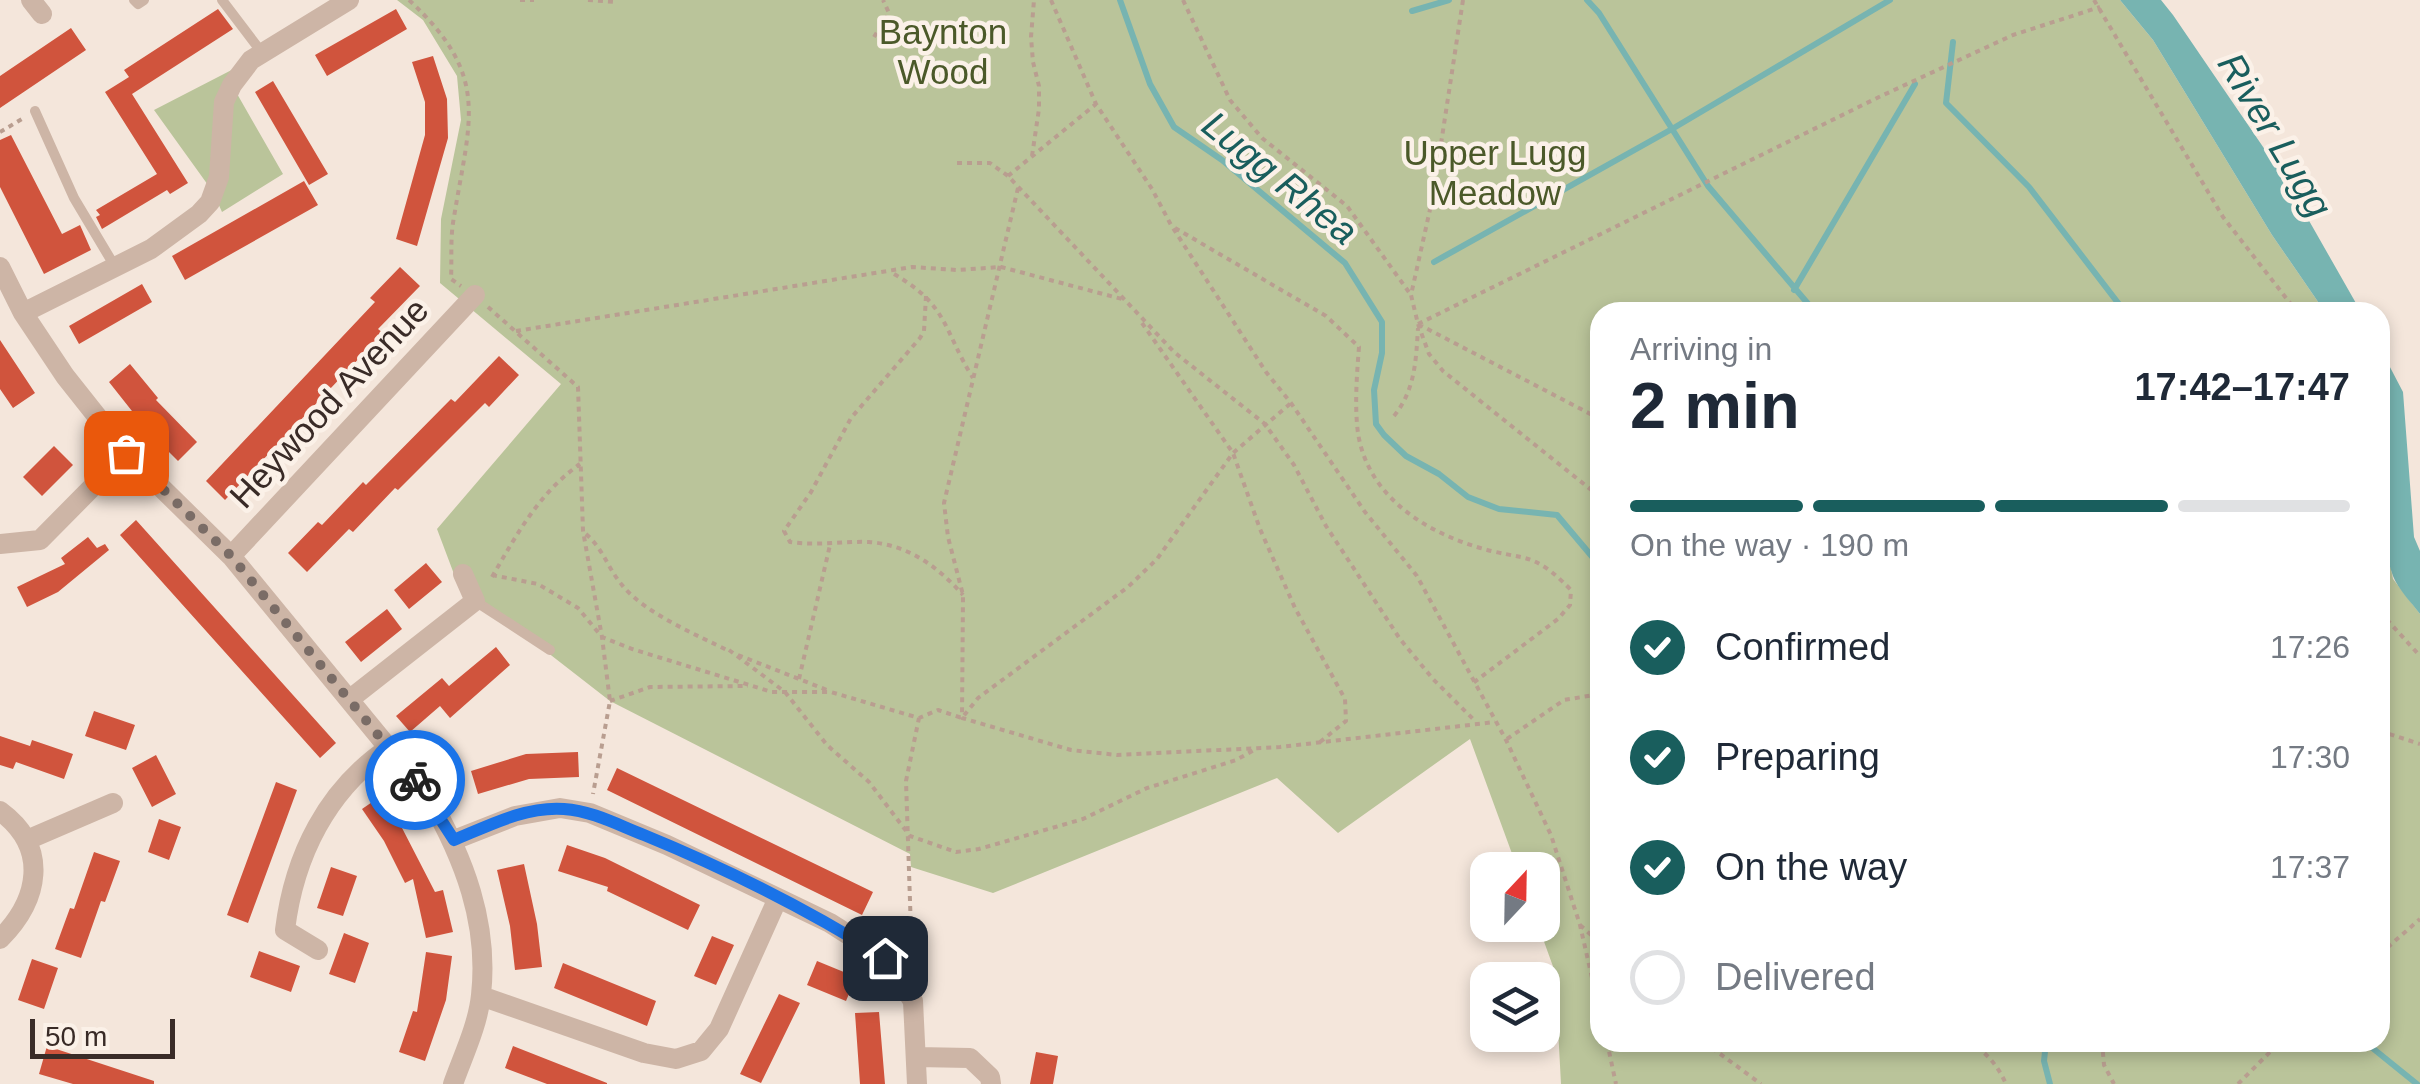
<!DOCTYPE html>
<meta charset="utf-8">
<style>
:root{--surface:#fff;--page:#f6f6f7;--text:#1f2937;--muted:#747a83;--line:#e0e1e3;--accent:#195e5d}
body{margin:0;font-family:Arial,sans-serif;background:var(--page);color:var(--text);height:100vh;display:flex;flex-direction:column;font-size:38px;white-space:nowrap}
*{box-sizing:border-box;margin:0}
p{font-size:32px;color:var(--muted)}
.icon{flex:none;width:55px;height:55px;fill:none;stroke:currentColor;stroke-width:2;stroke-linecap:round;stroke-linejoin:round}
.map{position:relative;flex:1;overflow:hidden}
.panel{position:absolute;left:1590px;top:302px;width:800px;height:750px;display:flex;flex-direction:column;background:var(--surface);border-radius:30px;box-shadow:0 5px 15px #0003}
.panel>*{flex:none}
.needle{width:65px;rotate:22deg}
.fabs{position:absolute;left:1470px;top:852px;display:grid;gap:20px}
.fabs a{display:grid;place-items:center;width:90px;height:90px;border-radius:20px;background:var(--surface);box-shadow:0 5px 15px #0003;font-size:50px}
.scale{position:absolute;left:30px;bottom:25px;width:145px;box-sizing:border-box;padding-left:10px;border:5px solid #392b27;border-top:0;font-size:28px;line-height:35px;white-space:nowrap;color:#392b27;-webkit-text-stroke:8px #fbf1e8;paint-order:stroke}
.pin{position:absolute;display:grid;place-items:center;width:85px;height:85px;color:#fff;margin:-42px;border-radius:20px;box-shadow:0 5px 15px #0006}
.courier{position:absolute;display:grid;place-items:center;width:100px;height:100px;margin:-50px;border:8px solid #1a73e8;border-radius:50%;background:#fff;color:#222;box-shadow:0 2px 12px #0007}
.overview em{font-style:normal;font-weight:700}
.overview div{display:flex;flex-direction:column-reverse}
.overview{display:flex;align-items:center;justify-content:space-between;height:170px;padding:0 40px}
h1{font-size:65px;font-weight:700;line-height:75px}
.bar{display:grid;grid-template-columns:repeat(4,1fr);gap:15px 10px;align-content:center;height:120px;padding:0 40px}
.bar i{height:12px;border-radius:8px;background:var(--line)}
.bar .active{background:var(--accent)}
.bar p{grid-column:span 4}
ol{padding:0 40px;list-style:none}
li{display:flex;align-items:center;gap:30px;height:110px}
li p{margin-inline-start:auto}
li .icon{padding:10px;border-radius:50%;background:var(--accent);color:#fff;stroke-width:4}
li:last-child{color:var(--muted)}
li i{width:55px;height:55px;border:5px solid var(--line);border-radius:50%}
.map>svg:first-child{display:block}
.green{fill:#bac49a}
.water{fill:#77b4b1}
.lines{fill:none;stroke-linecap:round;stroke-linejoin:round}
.stream{stroke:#77b4b1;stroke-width:6}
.building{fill:#d0543d}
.path{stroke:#b99e90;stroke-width:4;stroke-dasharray:5 5;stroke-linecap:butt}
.lane{stroke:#cdb5a6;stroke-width:10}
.street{stroke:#cdb5a6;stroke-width:20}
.done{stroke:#7a6c66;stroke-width:10;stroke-dasharray:0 18}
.route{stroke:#1a73e8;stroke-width:12}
.labels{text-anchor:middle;stroke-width:9;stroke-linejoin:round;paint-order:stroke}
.park-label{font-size:35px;fill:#4b5929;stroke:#fbf1e8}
.street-label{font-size:35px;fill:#392b27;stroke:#fbf1e8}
.water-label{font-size:38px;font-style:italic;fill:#195e5d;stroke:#fbf1e8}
</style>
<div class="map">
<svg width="2420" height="1084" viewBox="0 0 2420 1084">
<rect width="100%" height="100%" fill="#f4e6db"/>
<path class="green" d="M 397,0 L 2120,0 L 2153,40 L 2272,235 L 2325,312 L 1600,312 L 1600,1042 L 2380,1042 L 2380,461 L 2385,538 L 2393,579 L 2420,614 L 2420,1084 L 1561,1084 L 1555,972 L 1538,925 L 1542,925 L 1542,870 L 1518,870 L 1470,739 L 1338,833 L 1277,778 L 993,893 L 911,867 L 910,854 L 610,701 L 457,582 L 437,529 L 561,384 L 440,283 L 441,219 L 461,120 L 457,76 L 423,20 Z
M 251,60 L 232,85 L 283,174 L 222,212 L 213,192 L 154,110 Z"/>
<path class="water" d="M 2120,0 L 2161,0 L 2173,15 L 2287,182 L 2361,312 L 2325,312 L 2272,235 L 2153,40 Z
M 2380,348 L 2403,392 L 2414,537 L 2420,551 L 2420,614 C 2411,602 2398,589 2393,576 C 2372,518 2380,411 2380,348 Z"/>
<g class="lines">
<path class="stream" d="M 1120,0 L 1150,84 L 1174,127 L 1222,160 L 1345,263 L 1382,322 L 1382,353 L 1374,390 L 1376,424 L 1384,435 L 1406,456 L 1439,474 L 1468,497 L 1499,509 L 1557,515 L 1600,566
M 1587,0 L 1599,13 L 1708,186 L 1815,312
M 1412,11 L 1449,0
M 1953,42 L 1946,103 L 2029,187 L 2125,312
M 1434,262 L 1672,129 L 1890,0
M 1794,290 L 1915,84
M 2046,1042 L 2044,1061 L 2050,1084
M 2365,1042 L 2417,1084"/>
</g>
<path class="building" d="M 218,9 L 233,29 L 132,94 L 188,183 L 170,194 L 167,190 L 102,229 L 96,217 L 100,215 L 96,210 L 157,174 L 105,92 L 129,77 L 124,70 Z
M 396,9 L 407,29 L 327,76 L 315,55 Z
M 71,28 L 86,50 L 0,108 L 0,76 Z
M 433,56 L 447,99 L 448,138 L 417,246 L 396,239 L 425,135 L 425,102 L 412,62 Z
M 273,81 L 328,174 L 309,185 L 255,92 Z
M 11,135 L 62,234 L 80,225 L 91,250 L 44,274 L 0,187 L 0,140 Z
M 304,181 L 318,205 L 185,280 L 172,256 Z
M 400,267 L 420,286 L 378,329 L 383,333 L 225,500 L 206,481 L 375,302 L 370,298 Z
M 142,284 L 152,302 L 79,344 L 69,326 Z
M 0,340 L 35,393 L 13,408 L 0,389 Z
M 499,356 L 519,375 L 489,407 L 485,403 L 398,490 L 395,488 L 353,532 L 349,529 L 307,572 L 288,553 L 318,522 L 322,525 L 363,482 L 366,485 L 451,399 L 455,402 Z
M 130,364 L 158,398 L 156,400 L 197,442 L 178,461 L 147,430 L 109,382 Z
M 54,446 L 73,465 L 42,496 L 23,477 Z
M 136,520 L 336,743 L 320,758 L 120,535 Z
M 88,537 L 97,548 L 105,544 L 109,550 L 58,592 L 27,607 L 17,587 L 65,564 L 61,558 Z
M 426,563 L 442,582 L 409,609 L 394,590 Z
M 387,609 L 402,629 L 361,662 L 345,642 Z
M 496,647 L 510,665 L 450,718 L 440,706 L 410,732 L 396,716 L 442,678 L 449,686 Z
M 94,711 L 135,725 L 126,750 L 85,736 Z
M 0,736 L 30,746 L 32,740 L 73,754 L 64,779 L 16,762 L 13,769 L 0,765 Z
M 578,752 L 579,777 L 529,779 L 478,794 L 471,771 L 526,754 Z
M 156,755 L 176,794 L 152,807 L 132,768 Z
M 617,768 L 873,892 L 862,915 L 607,790 Z
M 276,782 L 297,790 L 248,923 L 227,915 Z
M 381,796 L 401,826 L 435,892 L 443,890 L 453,932 L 426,938 L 413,879 L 405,883 L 384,841 L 362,809 Z
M 159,819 L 181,827 L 169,860 L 148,852 Z
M 567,845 L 605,858 L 700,905 L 688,930 L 607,891 L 608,887 L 558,871 Z
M 94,852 L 120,861 L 105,902 L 101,901 L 81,958 L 55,949 L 70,908 L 74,909 Z
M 524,864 L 537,924 L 542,967 L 515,970 L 510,926 L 497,870 Z
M 331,867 L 357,876 L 343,916 L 317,908 Z
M 344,933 L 369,943 L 355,983 L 329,974 Z
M 712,936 L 734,945 L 716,985 L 694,976 Z
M 259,951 L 300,966 L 291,992 L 250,977 Z
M 426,952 L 452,956 L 446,1000 L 425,1061 L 399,1052 L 413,1011 L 417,1012 Z
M 32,959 L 58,968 L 44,1009 L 18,1000 Z
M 817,961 L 856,977 L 846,1001 L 807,985 Z
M 563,963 L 656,1001 L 647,1026 L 554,988 Z
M 779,994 L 800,1003 L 761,1083 L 740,1074 Z
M 879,1012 L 885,1084 L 860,1084 L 855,1013 Z
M 47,1046 L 154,1081 L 154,1084 L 73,1084 L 39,1074 Z
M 513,1046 L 607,1083 L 607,1084 L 547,1084 L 505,1068 Z
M 1036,1052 L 1058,1056 L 1053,1084 L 1030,1084 Z"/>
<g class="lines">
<path class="path" d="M 409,0 C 491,76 470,118 454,217 C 450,237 452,258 451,279 L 461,286
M 520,0 L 534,0
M 588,0 L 616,2
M 1051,0 L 1096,104 L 1152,189 L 1171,225 L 1266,372 L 1291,403 L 1365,512 L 1417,576 L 1506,740 L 1551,835 L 1580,925 L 1600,1013
M 1183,0 L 1230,100 L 1262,138 L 1347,206 L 1411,295
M 1463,0 L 1433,196 L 1411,295 L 1418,324 L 1600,419
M 2094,0 L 2223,217 L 2297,312
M 874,37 L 889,13 L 883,0
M 0,132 L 22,119
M 1032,156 L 1039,109 L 1039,86 L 1033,62 L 1031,37 L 1034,0
M 957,163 L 990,163 L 1008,176 L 1174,352 L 1265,424 L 1294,465 L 1326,526 L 1400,639 L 1433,679 L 1476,722
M 1008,176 L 1096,104
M 1018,188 L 944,503 L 948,537 L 963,595 L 962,718 L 1071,750 L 1117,755 L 1280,747 L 1495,722
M 1175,228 L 1326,316 L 1359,347 C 1357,373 1355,399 1357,424 C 1362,490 1418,529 1477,547 C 1526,562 1531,549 1571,590 L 1570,605 L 1558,619 L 1473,683
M 894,274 C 949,306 943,330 973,378
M 926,296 L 924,331 L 920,338 L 851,418 L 811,492 L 784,531 L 790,542 C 817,546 843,541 869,542 C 909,545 938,567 963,595
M 488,307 L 578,387 L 583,531 L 602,637 L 610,701 L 593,794
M 1142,323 L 1233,453 L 1260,529 L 1295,608 L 1345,699 L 1346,721 L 1320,742
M 1418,324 L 1879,97 L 2013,35 L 2100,7
M 1418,324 L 1429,354 L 1443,371 L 1600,497
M 516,331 L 912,267 L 957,270 L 1001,267 L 1122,299
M 1394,416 C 1415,390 1416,361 1418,328
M 586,534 C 604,550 607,567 622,585 C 644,613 697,635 729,651
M 492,575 L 538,584 L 578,608 L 602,637 L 632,649 L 772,692 L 831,692 L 919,718 L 938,710 L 962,718 L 978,698 L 1128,587 L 1157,559 L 1233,453 L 1291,403
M 492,577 C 517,534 539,493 580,464
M 2380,612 L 2420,656
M 729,650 L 785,692 L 827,745 L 869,782 L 910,836 L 956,852 L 979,849 L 1083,819 L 1147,788 L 1236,760 L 1256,749
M 738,655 L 827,690
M 799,679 L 830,545
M 610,701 L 650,687 L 748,686
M 2380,731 L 2420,744
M 1507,739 L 1564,700 L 1600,694
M 1580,925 L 1600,943
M 2380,954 L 2420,919
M 912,961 L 906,781 L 919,718
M 1607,1042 L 1616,1084
M 1704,1042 L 1761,1084
M 1968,1042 C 1986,1051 1998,1066 2006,1084
M 2102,1042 L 2104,1065 L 2114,1084
M 2238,1084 L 2280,1042"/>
<path class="lane" d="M 134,0 L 138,4 L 144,0
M 222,0 L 263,54
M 35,111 L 74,198 L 114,265
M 475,601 L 550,650"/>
<path class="street" d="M 31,0 L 42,14
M 0,267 L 23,313 L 65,376 L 126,453 L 231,556 L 428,796 C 464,858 489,923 481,995 C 478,1025 463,1056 453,1084
M 23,313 L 151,249 L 199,214 L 210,202 L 219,177 L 224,102 L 232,85 L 251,60 L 349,0
M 0,544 L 40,540 L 126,453
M 231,556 L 475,295
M 350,699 L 475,601 L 463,574
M 0,811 C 50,848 39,900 0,939
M 27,840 L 113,803
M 454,840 L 515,816 L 560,808 L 590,813 L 667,845 L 830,923 L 885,958 L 913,1001 L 917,1084
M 318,950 L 285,930 C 294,856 327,789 390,747
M 481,996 L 644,1053 L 676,1059 L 701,1051 L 719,1029 L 778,898
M 917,1057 L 970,1058 L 990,1077 L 991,1084"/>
</g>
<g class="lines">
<path class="done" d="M 126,453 L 231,556 L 415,780"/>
<path class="route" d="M 415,780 L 454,840 C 488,826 526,806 564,809 C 593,811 618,825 644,835 C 727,869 809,910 885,958"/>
</g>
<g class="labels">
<g class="park-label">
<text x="943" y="44">Baynton<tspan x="943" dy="40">Wood</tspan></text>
<text x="1495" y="165">Upper Lugg<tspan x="1495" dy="40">Meadow</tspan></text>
</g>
<g class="street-label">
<text transform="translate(329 403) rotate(-47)" y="12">Heywood Avenue</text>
</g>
<g class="water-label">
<text transform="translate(2275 135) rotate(59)" y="13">River Lugg</text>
<text transform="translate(1280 178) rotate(39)" y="13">Lugg Rhea</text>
</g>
</g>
</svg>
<div class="fabs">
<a><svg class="needle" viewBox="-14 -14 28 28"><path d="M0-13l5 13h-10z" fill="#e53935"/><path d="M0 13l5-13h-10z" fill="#747a83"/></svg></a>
<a><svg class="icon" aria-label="layers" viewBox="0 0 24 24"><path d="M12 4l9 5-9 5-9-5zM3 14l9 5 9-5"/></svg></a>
</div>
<div class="scale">50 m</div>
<div class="pin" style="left:126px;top:453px;background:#ea580c"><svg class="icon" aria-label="bag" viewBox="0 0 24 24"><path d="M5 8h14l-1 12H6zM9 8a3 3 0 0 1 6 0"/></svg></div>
<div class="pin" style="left:885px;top:958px;background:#1f2937"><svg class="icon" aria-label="home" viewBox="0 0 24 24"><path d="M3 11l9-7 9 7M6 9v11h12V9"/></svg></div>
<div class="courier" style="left:415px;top:780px"><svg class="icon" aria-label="bike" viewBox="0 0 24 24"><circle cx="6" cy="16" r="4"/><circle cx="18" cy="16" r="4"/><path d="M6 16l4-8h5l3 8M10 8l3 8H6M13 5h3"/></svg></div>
<section class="panel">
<div class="overview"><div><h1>2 min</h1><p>Arriving in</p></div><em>17:42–17:47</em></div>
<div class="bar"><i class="active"></i><i class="active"></i><i class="active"></i><i></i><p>On the way · 190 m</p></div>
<ol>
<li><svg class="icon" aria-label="check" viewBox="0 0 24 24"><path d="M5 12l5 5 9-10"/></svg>Confirmed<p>17:26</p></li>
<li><svg class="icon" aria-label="check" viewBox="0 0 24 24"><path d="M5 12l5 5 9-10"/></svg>Preparing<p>17:30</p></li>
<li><svg class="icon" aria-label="check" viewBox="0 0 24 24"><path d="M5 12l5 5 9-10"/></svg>On the way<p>17:37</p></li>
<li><i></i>Delivered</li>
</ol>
</section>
</div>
